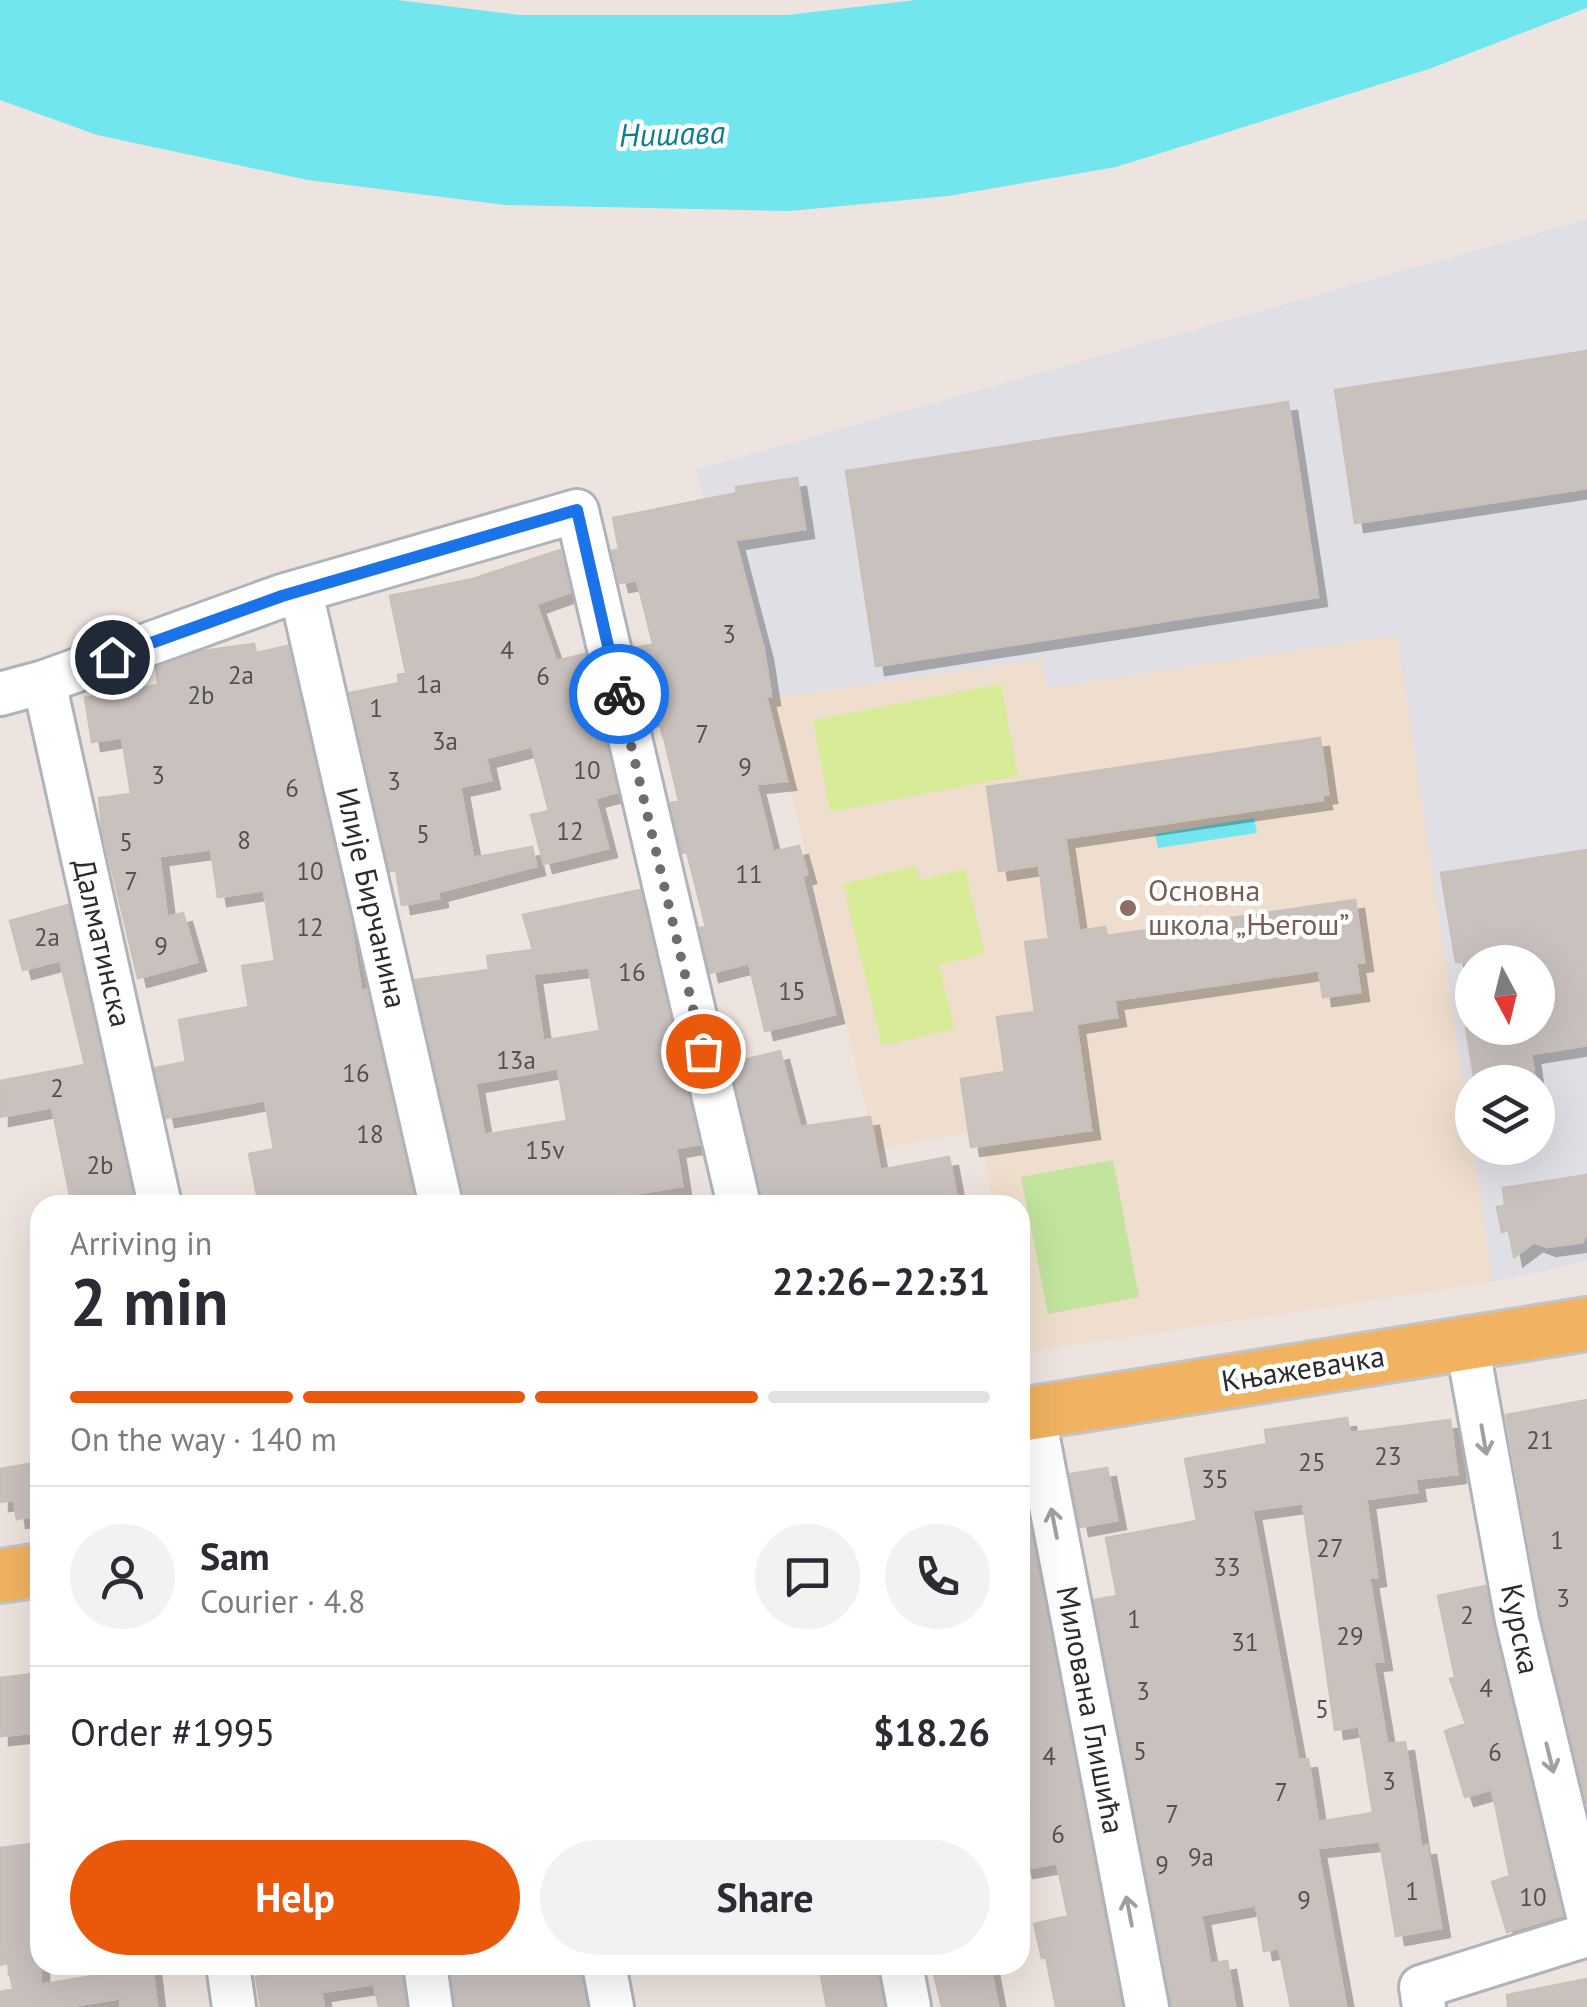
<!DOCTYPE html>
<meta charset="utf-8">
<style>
:root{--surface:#fff;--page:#f2f2f3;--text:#2b2b33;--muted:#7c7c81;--line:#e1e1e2;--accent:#ea580c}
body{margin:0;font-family:"PT Sans",sans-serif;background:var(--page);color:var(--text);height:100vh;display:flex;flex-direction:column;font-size:38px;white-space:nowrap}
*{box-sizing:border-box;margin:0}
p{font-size:32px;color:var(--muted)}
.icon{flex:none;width:55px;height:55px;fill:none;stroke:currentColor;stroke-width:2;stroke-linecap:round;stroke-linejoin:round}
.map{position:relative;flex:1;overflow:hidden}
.side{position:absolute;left:30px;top:1195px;width:1000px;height:780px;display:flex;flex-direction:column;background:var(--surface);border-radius:30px;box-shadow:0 10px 40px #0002}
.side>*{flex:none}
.needle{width:65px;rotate:173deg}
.tools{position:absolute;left:1455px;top:945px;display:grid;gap:20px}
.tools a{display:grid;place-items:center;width:100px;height:100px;border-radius:50%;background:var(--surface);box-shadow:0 10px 40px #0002;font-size:50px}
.pin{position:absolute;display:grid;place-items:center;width:85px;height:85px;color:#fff;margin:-42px;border:5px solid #fff;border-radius:50%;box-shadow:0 2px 10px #0007}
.courier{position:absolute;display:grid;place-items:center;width:100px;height:100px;margin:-50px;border:8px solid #1a73e8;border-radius:50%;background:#fff;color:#222;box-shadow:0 2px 12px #0007}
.summary em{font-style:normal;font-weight:700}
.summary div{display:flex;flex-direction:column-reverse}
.summary{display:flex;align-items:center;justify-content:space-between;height:170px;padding:0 40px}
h1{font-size:65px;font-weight:700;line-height:75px}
.bar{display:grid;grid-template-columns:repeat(4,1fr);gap:15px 10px;align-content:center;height:120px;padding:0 40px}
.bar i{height:12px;border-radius:8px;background:var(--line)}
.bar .selected{background:var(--accent)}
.bar p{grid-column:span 4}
.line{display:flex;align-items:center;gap:25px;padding:0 40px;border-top:2px solid var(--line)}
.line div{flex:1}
.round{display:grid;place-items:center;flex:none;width:105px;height:105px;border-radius:52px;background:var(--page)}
.primary-button{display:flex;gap:20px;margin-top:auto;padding:20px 40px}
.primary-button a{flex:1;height:115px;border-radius:60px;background:var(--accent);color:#fff;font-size:40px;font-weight:700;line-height:115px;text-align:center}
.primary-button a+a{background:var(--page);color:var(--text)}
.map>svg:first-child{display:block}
.industrial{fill:#e0dfe6;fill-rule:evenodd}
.education{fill:#efdece}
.green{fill:#c2e49c}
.pitch{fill:#d8eb97}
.water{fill:#72e6ef}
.building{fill:#c9c1be;stroke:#c9c0b8;stroke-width:2.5;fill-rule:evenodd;filter:url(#shadow)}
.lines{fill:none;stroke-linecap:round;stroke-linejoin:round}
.minor-casing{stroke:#afb4bc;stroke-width:48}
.major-casing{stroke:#c4c4c4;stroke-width:58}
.minor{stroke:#fff;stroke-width:42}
.major{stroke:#f1b361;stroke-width:52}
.oneway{stroke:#a0a0a0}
.done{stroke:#706c6b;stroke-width:10;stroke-dasharray:0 18}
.route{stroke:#1a73e8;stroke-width:12}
.education-dot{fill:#8d6e63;stroke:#fff;stroke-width:4}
.labels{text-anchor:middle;stroke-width:9;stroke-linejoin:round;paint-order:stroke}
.number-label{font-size:25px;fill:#535150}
.education-label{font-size:30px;fill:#785e54;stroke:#fff;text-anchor:start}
.street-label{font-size:30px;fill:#2c2c2c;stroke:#fff}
.water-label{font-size:32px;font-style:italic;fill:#0e7d90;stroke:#fff}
</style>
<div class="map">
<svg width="1587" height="2007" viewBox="0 0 1587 2007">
<defs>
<filter id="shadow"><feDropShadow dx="9" dy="9" stdDeviation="0" flood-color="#0004"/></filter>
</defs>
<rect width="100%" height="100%" fill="#eee4df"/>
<path class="industrial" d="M 1587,219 L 1587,1261 L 1493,1282 L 1473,1148 L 1538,1148 L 1538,1082 L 1472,1082 L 1472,1144 L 1397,636 L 1046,688 L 1042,659 L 769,699 L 695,470 ZM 1472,962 L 1538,962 L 1538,1028 L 1472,1028 Z"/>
<path class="education" d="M 1397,635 L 1493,1282 L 1023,1353 L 1020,1340 L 1020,1205 L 992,1205 L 983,1146 L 971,1147 L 969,1133 L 876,1149 L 769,699 L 1042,659 L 1047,688 Z"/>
<path class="green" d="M 1113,1160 L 1139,1297 L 1048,1314 L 1021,1177 Z"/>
<path class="pitch" d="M 1001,684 L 1018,776 L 830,812 L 813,720 Z
M 916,866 L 920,880 L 965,869 L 985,954 L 939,965 L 955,1029 L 882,1046 L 843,884 Z"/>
<path class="water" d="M 0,0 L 397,0 L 520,15 L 787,15 L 916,0 L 1587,0 L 1587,8 L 1429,69 L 1116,167 L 948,196 L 790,211 L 505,205 L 308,180 L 97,135 L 0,100 Z
M 1254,818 L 1257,833 L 1158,848 L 1155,834 Z"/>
<path class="building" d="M 1587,351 L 1587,488 L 1355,523 L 1335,390 Z
M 1288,402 L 1318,597 L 876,666 L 846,471 Z
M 797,478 L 805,529 L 735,540 L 764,651 L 771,696 L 766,697 L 787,781 L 756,784 L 773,852 L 799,846 L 807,874 L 802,876 L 835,1014 L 765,1031 L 749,963 L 710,973 L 700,928 L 706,927 L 687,852 L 682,853 L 671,803 L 679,801 L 661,725 L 654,727 L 635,648 L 653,644 L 637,580 L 620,583 L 612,551 L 619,549 L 613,518 L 737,493 L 736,487 Z
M 560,550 L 570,592 L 536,604 L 556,661 L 585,654 L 617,792 L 595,798 L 608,848 L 544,864 L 531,815 L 549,811 L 532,746 L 486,758 L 491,780 L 460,787 L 473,858 L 532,847 L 536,866 L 438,892 L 439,898 L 402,905 L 396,870 L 390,871 L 350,693 L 399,683 L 398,675 L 406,673 L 390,596 L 473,579 Z
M 254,644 L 256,653 L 288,646 L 348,908 L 361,991 L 366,990 L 415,1205 L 259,1205 L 249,1154 L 274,1149 L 265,1100 L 166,1118 L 155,1068 L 186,1062 L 179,1020 L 249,1007 L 242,966 L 275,961 L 264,890 L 218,897 L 211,849 L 159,856 L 167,917 L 183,913 L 197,962 L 138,978 L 102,828 L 99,798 L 131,794 L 122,737 L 92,742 L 85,698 L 158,685 L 156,668 L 203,651 Z
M 1320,738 L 1328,794 L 1322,795 L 1323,800 L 1065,838 L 1079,931 L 1105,927 L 1107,936 L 1355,900 L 1364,962 L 1356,963 L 1360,992 L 1323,997 L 1319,970 L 1114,1000 L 1117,1017 L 1076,1024 L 1091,1130 L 971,1147 L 961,1079 L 1005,1072 L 997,1017 L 1035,1012 L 1025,942 L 1049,939 L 1039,865 L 999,871 L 987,787 Z
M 1587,850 L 1587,1045 L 1531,1054 L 1534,1075 L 1475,1082 L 1466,1028 L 1538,1028 L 1538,962 L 1456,962 L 1441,873 Z
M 640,890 L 699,1144 L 676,1148 L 682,1186 L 589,1201 L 589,1205 L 465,1205 L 415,980 L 489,970 L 487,956 L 533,950 L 523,915 ZM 589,967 L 600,1031 L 543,1041 L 533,974 ZM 558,1068 L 567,1121 L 484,1135 L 475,1083 Z
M 68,905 L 134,1205 L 72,1205 L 52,1107 L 0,1117 L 0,1081 L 85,1065 L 60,960 L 23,970 L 10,921 Z
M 780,1051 L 800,1127 L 870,1117 L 880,1170 L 949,1157 L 958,1205 L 763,1205 L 732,1063 Z
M 1587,1175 L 1587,1233 L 1582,1242 L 1547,1247 L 1534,1242 L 1514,1257 L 1509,1230 L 1502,1232 L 1497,1207 L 1505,1206 L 1503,1188 Z
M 1587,1400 L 1587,1804 L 1543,1623 L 1506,1415 Z
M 1347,1418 L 1350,1433 L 1450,1420 L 1457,1474 L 1415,1479 L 1417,1492 L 1366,1499 L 1377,1577 L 1369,1578 L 1383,1661 L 1373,1662 L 1387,1744 L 1405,1742 L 1421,1847 L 1427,1846 L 1441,1928 L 1396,1936 L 1380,1841 L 1317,1848 L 1346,2007 L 1291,2007 L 1279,1948 L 1264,1951 L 1256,1905 L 1201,1915 L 1210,1964 L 1227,1961 L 1235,2007 L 1171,2007 L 1094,1600 L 1117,1596 L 1106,1538 L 1197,1521 L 1185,1459 L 1267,1444 L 1265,1430 ZM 1303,1503 L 1335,1730 L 1359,1726 L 1373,1813 L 1318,1822 L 1308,1759 L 1298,1760 L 1252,1510 Z
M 40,1462 L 40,1515 L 17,1519 L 14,1500 L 0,1502 L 0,1469 Z
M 1107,1468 L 1117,1520 L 1080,1527 L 1070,1474 Z
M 1021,1483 L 1122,2007 L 1056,2007 L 1046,1957 L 1042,1958 L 1034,1924 L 1068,1916 L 1057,1863 L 1024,1869 L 1020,1848 L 1020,1821 L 1032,1819 L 1020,1750 Z
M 1485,1586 L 1562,1915 L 1507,1932 L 1492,1882 L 1510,1876 L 1492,1789 L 1465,1797 L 1445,1731 L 1466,1724 L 1450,1679 L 1455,1677 L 1438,1596 Z
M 40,1673 L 40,1709 L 36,1709 L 39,1732 L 0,1736 L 0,1678 Z
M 40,1843 L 40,1985 L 116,1972 L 115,1965 L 152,1965 L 157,2007 L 121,2007 L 120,1998 L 66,2007 L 0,2007 L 0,1992 L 13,1989 L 8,1963 L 0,1965 L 0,1848 Z
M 284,1965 L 401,1965 L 406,2007 L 379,2007 L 374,1984 L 321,1992 L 324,2007 L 261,2007 L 256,1977 L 270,1974 L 269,1967 Z
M 450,1965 L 579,1965 L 587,2007 L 455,2007 Z
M 819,1965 L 877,1965 L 884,2007 L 827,2007 Z
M 932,1965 L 990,1965 L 998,2007 L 942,2007 Z
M 1587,1979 L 1587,2007 L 1508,2007 L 1507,1995 Z"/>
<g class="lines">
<g class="minor-casing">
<path id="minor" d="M 301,592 L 441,1205
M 44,682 L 160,1205
M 0,694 L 44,682 L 282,596 L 577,511 L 739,1205
M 1467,1344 L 1517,1620 L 1587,1911
M 1033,1412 L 1147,2007
M 228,1965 L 234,2007
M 425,1965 L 431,2007
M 604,1965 L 612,2007
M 901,1965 L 909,2007
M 1424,2007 L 1421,1987 L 1587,1935"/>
</g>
<g class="major-casing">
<path id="major" d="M 1020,1415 L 1587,1324
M 0,1576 L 40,1570"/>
</g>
<use href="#minor" class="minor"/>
<use href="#major" class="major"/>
</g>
<defs><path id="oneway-shaft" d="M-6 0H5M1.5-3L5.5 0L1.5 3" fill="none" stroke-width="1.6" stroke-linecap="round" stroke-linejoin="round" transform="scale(2.5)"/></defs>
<g class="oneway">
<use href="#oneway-shaft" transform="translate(1484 1440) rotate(80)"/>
<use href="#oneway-shaft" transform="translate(1054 1523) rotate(-101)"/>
<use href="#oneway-shaft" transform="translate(1550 1758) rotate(76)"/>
<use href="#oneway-shaft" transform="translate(1129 1911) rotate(-101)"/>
</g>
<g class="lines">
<path class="done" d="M 619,694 L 703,1051"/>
<path class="route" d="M 112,657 L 282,596 L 577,510 L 619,694"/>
</g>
<circle class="education-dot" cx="1128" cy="908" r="10"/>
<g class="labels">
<g class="number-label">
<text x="729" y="643">3</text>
<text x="507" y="659">4</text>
<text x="241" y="684">2a</text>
<text x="543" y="685">6</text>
<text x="429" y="693">1a</text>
<text x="201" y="704">2b</text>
<text x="376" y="717">1</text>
<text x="702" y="743">7</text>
<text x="445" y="750">3a</text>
<text x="745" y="776">9</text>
<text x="587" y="779">10</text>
<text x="158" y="784">3</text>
<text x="394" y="790">3</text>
<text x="292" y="797">6</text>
<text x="570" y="840">12</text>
<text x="423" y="843">5</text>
<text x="244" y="849">8</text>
<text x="126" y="851">5</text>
<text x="310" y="880">10</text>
<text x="749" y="883">11</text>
<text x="131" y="890">7</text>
<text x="310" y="936">12</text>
<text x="47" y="946">2a</text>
<text x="161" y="955">9</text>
<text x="632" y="981">16</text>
<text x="792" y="1000">15</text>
<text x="516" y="1069">13a</text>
<text x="356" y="1082">16</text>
<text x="57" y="1097">2</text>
<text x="370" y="1143">18</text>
<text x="545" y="1159">15v</text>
<text x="100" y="1174">2b</text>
<text x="1540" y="1449">21</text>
<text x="1388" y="1465">23</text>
<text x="1312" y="1471">25</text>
<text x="1215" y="1488">35</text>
<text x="1557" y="1549">1</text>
<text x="1330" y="1557">27</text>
<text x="1227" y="1576">33</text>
<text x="1563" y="1607">3</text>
<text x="1467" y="1624">2</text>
<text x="1134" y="1628">1</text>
<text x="1350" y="1645">29</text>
<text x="1245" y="1651">31</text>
<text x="1486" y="1697">4</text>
<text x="1143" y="1700">3</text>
<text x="1322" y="1718">5</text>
<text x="1140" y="1760">5</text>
<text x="1495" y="1761">6</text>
<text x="1049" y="1765">4</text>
<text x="1389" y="1790">3</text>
<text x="1281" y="1801">7</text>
<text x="1172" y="1823">7</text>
<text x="1058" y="1843">6</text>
<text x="1201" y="1866">9a</text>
<text x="1162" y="1874">9</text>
<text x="1412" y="1900">1</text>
<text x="1533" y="1906">10</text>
<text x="1304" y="1909">9</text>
</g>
<g class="education-label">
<text x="1148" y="901">Основна<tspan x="1148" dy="34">школа „Његош”</tspan></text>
</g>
<g class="street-label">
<text transform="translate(371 898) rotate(77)" y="10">Илије Бирчанина</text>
<text transform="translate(102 943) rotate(77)" y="10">Далматинска</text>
<text transform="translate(1303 1369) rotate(-9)" y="10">Књажевачка</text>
<text transform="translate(1520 1629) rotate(78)" y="10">Курска</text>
<text transform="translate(1090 1710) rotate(79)" y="10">Милована Глишића</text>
</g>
<g class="water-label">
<text transform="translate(672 134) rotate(-2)" y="11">Нишава</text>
</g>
</g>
</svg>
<div class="tools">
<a><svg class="needle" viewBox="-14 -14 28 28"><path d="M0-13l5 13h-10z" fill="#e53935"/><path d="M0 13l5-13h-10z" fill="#7c7c81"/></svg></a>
<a><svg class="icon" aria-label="layers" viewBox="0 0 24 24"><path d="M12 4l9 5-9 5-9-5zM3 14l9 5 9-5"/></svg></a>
</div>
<div class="pin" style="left:703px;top:1051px;background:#ea580c"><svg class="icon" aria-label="bag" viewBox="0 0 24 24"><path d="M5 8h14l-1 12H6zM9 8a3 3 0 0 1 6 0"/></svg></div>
<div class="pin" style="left:112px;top:657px;background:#1f2937"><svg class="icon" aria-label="home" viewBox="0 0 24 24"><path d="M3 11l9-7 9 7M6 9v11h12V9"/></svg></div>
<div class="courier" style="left:619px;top:694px"><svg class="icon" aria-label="bike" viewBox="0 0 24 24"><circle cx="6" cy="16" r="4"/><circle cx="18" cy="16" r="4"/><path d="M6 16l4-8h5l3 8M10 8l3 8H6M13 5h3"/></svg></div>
<section class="side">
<div class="summary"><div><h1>2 min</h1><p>Arriving in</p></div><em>22:26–22:31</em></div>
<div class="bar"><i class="selected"></i><i class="selected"></i><i class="selected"></i><i></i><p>On the way · 140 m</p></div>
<div class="line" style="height:180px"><a class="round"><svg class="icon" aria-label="person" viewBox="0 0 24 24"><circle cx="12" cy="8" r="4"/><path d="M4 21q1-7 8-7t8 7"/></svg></a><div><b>Sam</b><p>Courier · 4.8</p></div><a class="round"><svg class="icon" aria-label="chat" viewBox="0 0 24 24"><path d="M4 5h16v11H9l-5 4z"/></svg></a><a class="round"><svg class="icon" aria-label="phone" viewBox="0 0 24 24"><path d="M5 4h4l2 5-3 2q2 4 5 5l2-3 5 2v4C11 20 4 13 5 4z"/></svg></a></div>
<div class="line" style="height:130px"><div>Order #1995</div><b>$18.26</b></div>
<div class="primary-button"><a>Help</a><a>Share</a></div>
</section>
</div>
